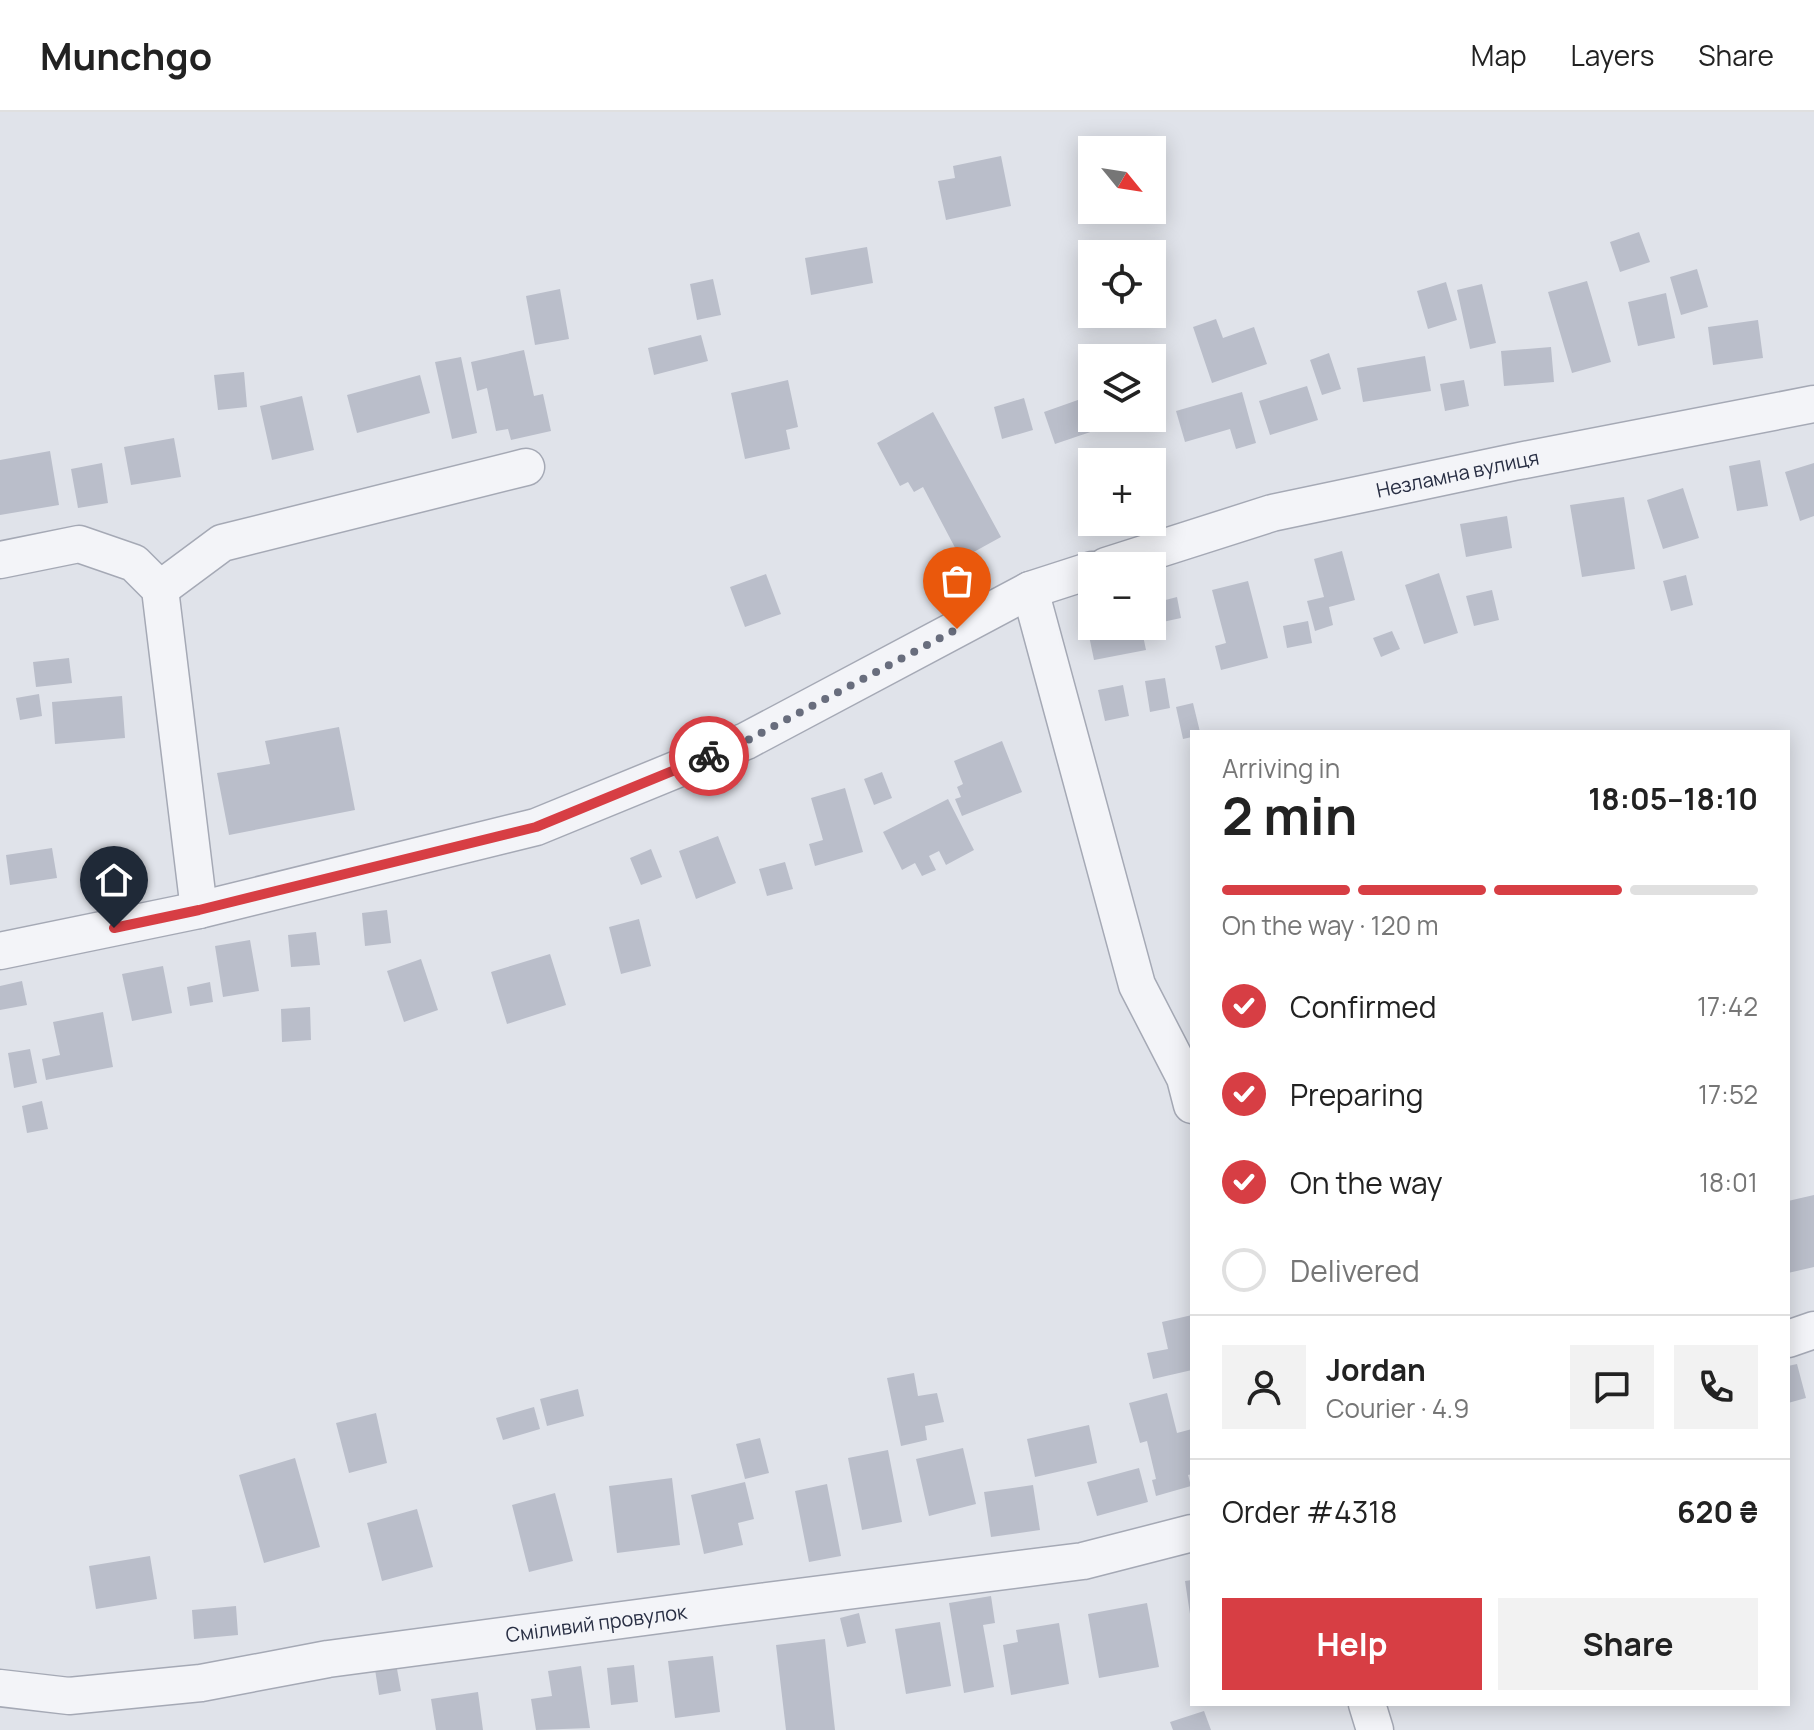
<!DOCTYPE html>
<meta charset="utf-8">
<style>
:root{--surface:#fff;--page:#f2f2f2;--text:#222;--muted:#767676;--line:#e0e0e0;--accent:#d73e44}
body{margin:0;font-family:Manrope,sans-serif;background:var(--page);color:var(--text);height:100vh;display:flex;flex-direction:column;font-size:30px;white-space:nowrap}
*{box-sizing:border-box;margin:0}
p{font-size:26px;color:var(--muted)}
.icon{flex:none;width:44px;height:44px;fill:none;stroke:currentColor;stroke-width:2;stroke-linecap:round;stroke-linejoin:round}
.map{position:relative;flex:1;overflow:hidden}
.panel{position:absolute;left:1190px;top:618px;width:600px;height:976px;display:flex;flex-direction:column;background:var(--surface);border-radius:0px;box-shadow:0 4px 20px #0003}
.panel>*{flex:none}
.needle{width:52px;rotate:120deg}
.controls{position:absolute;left:1078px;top:24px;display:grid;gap:16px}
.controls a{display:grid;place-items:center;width:88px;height:88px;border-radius:0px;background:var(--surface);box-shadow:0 4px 20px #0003;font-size:40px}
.pin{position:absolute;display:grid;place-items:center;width:68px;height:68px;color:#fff;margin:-82px -34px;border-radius:50% 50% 50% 0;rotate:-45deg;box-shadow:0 0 8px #0007}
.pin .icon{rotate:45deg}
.courier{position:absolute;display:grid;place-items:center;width:80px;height:80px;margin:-40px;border:6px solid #d73e44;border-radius:50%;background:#fff;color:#222;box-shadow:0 2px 10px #0007}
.overview em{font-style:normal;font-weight:700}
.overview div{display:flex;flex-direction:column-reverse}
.overview{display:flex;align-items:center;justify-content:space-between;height:136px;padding:0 32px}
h1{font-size:52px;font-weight:700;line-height:60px}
.bar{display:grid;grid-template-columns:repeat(4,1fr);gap:12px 8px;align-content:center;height:96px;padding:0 32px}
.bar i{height:10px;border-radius:6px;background:var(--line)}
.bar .selected{background:var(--accent)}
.bar p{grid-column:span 4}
.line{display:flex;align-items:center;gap:20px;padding:0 32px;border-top:2px solid var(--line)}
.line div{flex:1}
.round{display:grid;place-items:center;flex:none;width:84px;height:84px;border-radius:0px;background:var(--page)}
ol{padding:0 32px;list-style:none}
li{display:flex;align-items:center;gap:24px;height:88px}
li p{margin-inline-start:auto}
li .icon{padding:8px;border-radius:50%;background:var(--accent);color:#fff;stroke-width:4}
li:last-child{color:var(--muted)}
li i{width:44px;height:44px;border:4px solid var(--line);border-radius:50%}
.action{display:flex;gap:16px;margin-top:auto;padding:16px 32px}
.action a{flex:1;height:92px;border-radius:0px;background:var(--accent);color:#fff;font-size:32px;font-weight:700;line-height:92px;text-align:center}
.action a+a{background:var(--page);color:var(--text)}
header{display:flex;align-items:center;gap:48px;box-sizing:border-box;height:112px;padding:0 40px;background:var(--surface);border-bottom:2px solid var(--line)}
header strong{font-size:38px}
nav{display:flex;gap:44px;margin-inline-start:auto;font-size:28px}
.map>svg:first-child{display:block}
.building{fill:#babeca}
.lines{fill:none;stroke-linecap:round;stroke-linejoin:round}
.minor-casing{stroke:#a5a9b5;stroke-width:39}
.minor{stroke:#f3f4f8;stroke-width:36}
.done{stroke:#686d7d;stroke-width:8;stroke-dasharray:0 14.4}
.route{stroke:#d73e44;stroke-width:10}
.labels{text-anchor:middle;stroke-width:6;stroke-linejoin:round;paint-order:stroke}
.street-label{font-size:20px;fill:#282e43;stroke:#f0f2f7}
</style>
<header>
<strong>Munchgo</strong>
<nav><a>Map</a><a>Layers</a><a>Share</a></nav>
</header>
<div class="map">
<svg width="1814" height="1618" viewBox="0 0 1814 1618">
<rect width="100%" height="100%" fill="#e0e3ea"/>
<path class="building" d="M 1001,44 L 1011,94 L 946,108 L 938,69 L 955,66 L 953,54 Z
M 1639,120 L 1650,150 L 1620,160 L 1610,130 Z
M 867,135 L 873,171 L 811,183 L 805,146 Z
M 1697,157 L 1708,195 L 1681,203 L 1670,165 Z
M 713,167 L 721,203 L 697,208 L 690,172 Z
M 1587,169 L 1611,250 L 1572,261 L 1548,180 Z
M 1446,170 L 1457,208 L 1428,217 L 1417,179 Z
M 1482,172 L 1496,231 L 1470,237 L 1457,178 Z
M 560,177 L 569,227 L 535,233 L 526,184 Z
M 1666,181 L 1675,226 L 1638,234 L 1628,190 Z
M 1216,207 L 1223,226 L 1254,215 L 1267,252 L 1212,271 L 1193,215 Z
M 1758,208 L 1763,246 L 1713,253 L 1708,215 Z
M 701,223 L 708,249 L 654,263 L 648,236 Z
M 1551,235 L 1554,270 L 1504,274 L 1501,239 Z
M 524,238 L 534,284 L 543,282 L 551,319 L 511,328 L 508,317 L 496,319 L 487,276 L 477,279 L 471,250 Z
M 1329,241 L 1341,277 L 1322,283 L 1310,248 Z
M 1425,244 L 1431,279 L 1363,290 L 1357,256 Z
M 461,245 L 477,321 L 452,327 L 435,250 Z
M 244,260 L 247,295 L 218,298 L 214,263 Z
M 420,263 L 430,301 L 357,321 L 347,283 Z
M 788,268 L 798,315 L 786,318 L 790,337 L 745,347 L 731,281 Z
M 1464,268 L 1469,294 L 1445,299 L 1440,272 Z
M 1307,274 L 1318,308 L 1270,323 L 1259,289 Z
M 1242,280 L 1256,331 L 1236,337 L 1230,317 L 1185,330 L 1176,299 Z
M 1092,283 L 1092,306 L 1109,306 L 1111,313 L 1055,332 L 1044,300 Z
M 302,284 L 314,338 L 272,348 L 260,294 Z
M 1024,286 L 1033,318 L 1002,327 L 994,295 Z
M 933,300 L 1001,425 L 961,447 L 923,375 L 914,380 L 908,370 L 900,374 L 877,331 Z
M 174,326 L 181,365 L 131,373 L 124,335 Z
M 50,339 L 59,393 L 0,403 L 0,348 Z
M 1760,348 L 1768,394 L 1737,399 L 1729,354 Z
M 102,351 L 108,391 L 78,396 L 71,357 Z
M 1814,351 L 1814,404 L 1800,409 L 1785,360 Z
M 1683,376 L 1699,426 L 1663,437 L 1647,388 Z
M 1624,385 L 1635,457 L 1582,465 L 1570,393 Z
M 1507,404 L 1512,436 L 1466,445 L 1460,412 Z
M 1342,439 L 1355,488 L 1329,495 L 1333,513 L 1315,519 L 1307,489 L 1324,485 L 1314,447 Z
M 1439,461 L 1458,521 L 1424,532 L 1405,473 Z
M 766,462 L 781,502 L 745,515 L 730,475 Z
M 1686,463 L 1693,493 L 1671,499 L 1663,469 Z
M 1248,469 L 1268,546 L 1221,558 L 1215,534 L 1226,531 L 1212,478 Z
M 1492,478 L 1499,508 L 1474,514 L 1466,484 Z
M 1177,485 L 1181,506 L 1158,511 L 1154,491 Z
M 1308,509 L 1312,531 L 1287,536 L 1283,514 Z
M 1112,514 L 1141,514 L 1146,538 L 1094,548 L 1088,519 Z
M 1392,519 L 1400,537 L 1381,545 L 1373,526 Z
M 69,546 L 72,571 L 36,575 L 33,550 Z
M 1165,566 L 1170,596 L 1150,600 L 1145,569 Z
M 1123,573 L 1129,604 L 1105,609 L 1098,578 Z
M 39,582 L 42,604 L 20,608 L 16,586 Z
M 122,584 L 125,626 L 55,632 L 52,590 Z
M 1193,591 L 1200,620 L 1192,620 L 1192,625 L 1183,627 L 1176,595 Z
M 339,615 L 355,698 L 229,723 L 217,661 L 270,652 L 265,629 Z
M 1002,629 L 1022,680 L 962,704 L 955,687 L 961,685 L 957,675 L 963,672 L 954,649 Z
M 882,660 L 892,686 L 874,693 L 864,667 Z
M 845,676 L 863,740 L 815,754 L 809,732 L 823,728 L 811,686 Z
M 948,687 L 974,738 L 946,753 L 939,739 L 929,744 L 936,758 L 922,764 L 915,751 L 902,758 L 883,720 Z
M 718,724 L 736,771 L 696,787 L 679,739 Z
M 52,736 L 57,766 L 10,773 L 6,743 Z
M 651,737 L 662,765 L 641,773 L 630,746 Z
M 785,750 L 793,777 L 767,784 L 759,757 Z
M 387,798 L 391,831 L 365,834 L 362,801 Z
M 639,807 L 651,854 L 621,862 L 609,815 Z
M 316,820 L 320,853 L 291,855 L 288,823 Z
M 250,828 L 259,879 L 223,885 L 215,834 Z
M 550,842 L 566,893 L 507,912 L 491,860 Z
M 421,847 L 438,898 L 404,910 L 387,859 Z
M 163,854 L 172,901 L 132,909 L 122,862 Z
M 22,869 L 27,893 L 0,898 L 0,874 Z
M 210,870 L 213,890 L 190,894 L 187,875 Z
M 310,895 L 311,928 L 282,930 L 281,897 Z
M 103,900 L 113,955 L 46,968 L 42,947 L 60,943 L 53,910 Z
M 30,937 L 37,971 L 14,976 L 8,941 Z
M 42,989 L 48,1017 L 27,1021 L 22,994 Z
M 1814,1083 L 1814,1155 L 1788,1161 L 1788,1089 Z
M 1192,1203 L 1192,1258 L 1153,1267 L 1147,1241 L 1168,1237 L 1162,1210 Z
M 1797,1252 L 1806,1286 L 1788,1291 L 1788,1254 Z
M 914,1261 L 918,1284 L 937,1281 L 944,1310 L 925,1314 L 927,1328 L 901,1334 L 887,1266 Z
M 578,1277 L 584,1304 L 547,1314 L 540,1287 Z
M 1167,1281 L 1177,1321 L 1192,1317 L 1192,1362 L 1188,1363 L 1191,1374 L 1156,1384 L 1152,1368 L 1156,1367 L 1147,1329 L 1140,1331 L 1129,1291 Z
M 534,1295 L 540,1317 L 503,1328 L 496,1306 Z
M 376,1301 L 387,1351 L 349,1361 L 336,1311 Z
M 1089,1313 L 1097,1351 L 1035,1365 L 1027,1327 Z
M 760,1326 L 769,1361 L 745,1367 L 736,1332 Z
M 963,1336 L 976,1392 L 929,1404 L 916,1347 Z
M 888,1338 L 902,1410 L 862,1418 L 848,1346 Z
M 295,1346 L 320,1435 L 264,1451 L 239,1363 Z
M 1139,1356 L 1148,1390 L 1097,1404 L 1087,1370 Z
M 672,1366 L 680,1433 L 617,1441 L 609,1374 Z
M 745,1370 L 754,1407 L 738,1411 L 743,1433 L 704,1442 L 691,1383 Z
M 827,1372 L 841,1444 L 809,1450 L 795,1379 Z
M 1033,1373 L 1040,1418 L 991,1425 L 984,1380 Z
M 555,1381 L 573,1449 L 529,1460 L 512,1393 Z
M 417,1397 L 433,1455 L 382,1469 L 367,1411 Z
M 150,1444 L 157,1487 L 96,1497 L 89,1454 Z
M 1192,1468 L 1192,1502 L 1190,1502 L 1185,1469 Z
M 991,1484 L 995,1511 L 983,1513 L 994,1575 L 964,1581 L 949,1491 Z
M 1147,1491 L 1159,1555 L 1099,1566 L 1088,1502 Z
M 236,1494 L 238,1523 L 194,1527 L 192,1498 Z
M 859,1501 L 866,1531 L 847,1535 L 840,1506 Z
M 940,1510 L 951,1574 L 906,1582 L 895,1517 Z
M 1059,1511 L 1069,1572 L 1011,1583 L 1003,1533 L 1018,1530 L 1016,1518 Z
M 825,1527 L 835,1618 L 786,1618 L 776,1533 Z
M 713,1544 L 720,1600 L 675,1606 L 668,1549 Z
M 395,1546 L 401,1579 L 379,1583 L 374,1551 Z
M 634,1553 L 638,1590 L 611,1593 L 607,1556 Z
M 581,1554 L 590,1616 L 536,1618 L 531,1587 L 552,1584 L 548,1559 Z
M 478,1580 L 483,1618 L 436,1618 L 431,1587 Z
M 1204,1599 L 1211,1618 L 1173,1618 L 1170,1610 Z"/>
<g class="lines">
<g class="minor-casing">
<g id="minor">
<path d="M 0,448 L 79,432 L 134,451 L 160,477 L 199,798"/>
<path id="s1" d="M 1106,454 L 1272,401 L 1514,350 L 1814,292"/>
<path d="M 160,477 L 222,431 L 526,355"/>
<path d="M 1030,478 L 1137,873 L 1185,966 L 1192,993"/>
<path d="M 0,839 L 199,798 L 536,715 L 746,629 L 1030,478 L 1092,458"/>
<path d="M 1788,1227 L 1814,1218"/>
<path id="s2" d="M 0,1576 L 69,1584 L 201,1571 L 328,1547 L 720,1495 L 1083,1449 L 1192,1421"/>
<path d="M 1367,1592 L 1375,1618"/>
</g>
</g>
<use href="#minor" class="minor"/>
</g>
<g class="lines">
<path class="done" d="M 709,644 L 746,629 L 957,517"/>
<path class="route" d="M 114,816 L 199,798 L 536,715 L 709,644"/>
</g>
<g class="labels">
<g class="street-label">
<text dy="7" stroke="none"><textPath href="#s1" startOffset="364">Незламна вулиця</textPath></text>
<text dy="7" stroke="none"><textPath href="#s2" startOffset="602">Сміливий провулок</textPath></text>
</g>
</g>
</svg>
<div class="controls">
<a><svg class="needle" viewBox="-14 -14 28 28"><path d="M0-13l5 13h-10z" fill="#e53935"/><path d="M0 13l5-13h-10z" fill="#767676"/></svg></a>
<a><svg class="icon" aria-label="locate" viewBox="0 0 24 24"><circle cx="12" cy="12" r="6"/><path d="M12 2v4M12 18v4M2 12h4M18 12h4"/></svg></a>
<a><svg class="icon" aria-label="layers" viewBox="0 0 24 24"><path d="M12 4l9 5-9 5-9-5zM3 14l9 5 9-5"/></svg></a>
<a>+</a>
<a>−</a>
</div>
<div class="pin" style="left:957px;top:517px;background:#ea580c"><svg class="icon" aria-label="bag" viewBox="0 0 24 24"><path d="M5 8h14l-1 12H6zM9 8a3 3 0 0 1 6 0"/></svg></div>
<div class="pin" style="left:114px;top:816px;background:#1f2937"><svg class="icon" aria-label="home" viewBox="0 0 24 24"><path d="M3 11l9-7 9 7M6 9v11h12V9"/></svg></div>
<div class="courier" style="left:709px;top:644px"><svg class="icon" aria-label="bike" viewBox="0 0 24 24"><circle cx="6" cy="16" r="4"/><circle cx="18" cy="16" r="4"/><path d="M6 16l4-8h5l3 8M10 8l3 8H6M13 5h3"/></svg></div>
<section class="panel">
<div class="overview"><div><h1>2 min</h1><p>Arriving in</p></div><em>18:05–18:10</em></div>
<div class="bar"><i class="selected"></i><i class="selected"></i><i class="selected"></i><i></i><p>On the way · 120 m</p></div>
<ol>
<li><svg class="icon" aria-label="check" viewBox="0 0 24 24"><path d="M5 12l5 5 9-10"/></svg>Confirmed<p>17:42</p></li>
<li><svg class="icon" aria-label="check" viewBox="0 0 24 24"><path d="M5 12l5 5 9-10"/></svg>Preparing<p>17:52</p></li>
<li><svg class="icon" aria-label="check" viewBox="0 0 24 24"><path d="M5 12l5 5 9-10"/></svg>On the way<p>18:01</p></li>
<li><i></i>Delivered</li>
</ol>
<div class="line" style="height:144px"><a class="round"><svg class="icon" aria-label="person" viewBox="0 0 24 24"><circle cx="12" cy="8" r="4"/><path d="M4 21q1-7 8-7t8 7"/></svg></a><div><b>Jordan</b><p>Courier · 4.9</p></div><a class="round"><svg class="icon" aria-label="chat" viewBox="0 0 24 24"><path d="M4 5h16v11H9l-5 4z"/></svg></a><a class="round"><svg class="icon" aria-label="phone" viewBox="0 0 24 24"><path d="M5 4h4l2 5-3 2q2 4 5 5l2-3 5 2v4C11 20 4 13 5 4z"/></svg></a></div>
<div class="line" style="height:104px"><div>Order #4318</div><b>620 ₴</b></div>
<div class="action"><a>Help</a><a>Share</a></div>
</section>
</div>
